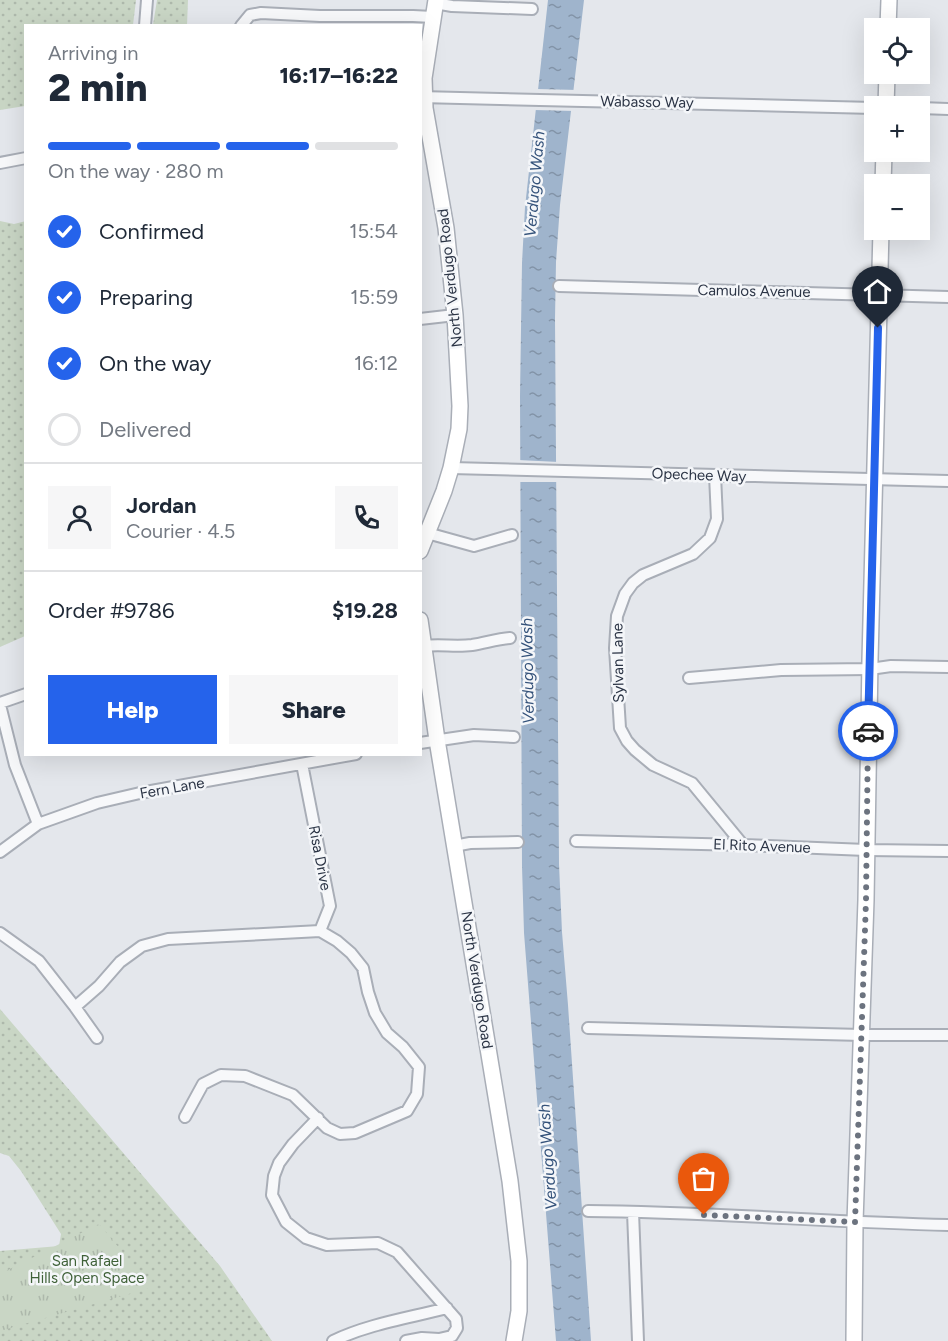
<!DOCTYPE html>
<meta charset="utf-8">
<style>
:root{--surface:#fff;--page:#f6f6f7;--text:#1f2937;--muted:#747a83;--line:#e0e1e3;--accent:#2563eb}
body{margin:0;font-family:Figtree,sans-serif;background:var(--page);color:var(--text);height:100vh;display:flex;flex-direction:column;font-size:22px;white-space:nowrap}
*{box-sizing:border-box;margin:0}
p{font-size:20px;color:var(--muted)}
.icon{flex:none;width:33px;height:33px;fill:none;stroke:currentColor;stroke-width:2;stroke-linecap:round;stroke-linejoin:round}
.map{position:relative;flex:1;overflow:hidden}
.drawer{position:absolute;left:24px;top:24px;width:398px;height:732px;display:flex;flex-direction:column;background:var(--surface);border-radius:0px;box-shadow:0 6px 24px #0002}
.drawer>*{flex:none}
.tools{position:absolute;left:864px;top:18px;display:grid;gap:12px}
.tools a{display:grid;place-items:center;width:66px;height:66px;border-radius:0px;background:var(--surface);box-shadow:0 6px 24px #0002;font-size:30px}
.pin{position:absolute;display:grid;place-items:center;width:51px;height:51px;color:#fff;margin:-62px -26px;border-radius:50% 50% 50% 0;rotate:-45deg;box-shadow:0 0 6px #0007}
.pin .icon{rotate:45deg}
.courier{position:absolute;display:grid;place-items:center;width:60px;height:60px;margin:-30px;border:4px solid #2563eb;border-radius:50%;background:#fff;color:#222;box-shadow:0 2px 8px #0007}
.overview em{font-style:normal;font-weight:800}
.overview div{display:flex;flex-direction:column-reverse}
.overview{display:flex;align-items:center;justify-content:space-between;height:102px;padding:0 24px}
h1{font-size:39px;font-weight:800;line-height:45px}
.bar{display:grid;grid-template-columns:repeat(4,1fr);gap:9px 6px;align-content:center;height:72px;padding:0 24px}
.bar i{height:8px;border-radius:4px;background:var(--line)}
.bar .selected{background:var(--accent)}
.bar p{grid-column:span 4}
.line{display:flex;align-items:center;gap:15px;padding:0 24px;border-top:2px solid var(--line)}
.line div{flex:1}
.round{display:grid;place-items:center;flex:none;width:63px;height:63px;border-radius:0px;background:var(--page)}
ol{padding:0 24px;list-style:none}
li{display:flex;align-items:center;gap:18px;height:66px}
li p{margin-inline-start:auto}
li .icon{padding:6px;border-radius:50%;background:var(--accent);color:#fff;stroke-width:4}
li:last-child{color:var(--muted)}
li i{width:33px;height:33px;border:3px solid var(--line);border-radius:50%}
.button{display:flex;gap:12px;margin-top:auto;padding:12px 24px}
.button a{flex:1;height:69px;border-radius:0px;background:var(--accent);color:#fff;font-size:24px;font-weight:800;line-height:69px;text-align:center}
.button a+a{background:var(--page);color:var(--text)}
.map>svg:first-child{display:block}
.grass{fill:url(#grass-dots)}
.park{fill:url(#park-tufts)}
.water{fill:url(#water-ripples)}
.pier{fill:#e4e7ec}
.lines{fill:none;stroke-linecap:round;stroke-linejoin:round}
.street-casing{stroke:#a9aeb7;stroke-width:14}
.secondary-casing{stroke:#a9aeb7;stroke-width:18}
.street{stroke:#f7f8fa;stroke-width:10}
.secondary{stroke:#fff;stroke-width:15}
.done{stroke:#6c737f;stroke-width:6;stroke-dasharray:0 10.8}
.route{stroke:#2563eb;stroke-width:8}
.labels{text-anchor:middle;stroke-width:5;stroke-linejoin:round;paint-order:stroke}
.street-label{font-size:15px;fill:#2b3445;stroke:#f4f6f9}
.park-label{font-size:15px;fill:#3f6138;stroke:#f4f6f9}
.water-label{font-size:16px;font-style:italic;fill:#34527a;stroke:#f4f6f9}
</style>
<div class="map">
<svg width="948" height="1341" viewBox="0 0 948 1341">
<defs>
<pattern id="grass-dots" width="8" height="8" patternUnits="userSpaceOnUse" patternTransform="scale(1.5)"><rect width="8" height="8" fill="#c9d6c5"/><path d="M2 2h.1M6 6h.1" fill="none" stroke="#adb8ab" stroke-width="1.8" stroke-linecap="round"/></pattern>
<pattern id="park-tufts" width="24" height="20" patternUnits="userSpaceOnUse" patternTransform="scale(1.5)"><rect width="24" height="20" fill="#c9d6c5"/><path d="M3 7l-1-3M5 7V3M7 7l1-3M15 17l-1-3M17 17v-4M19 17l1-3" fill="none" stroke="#adb8ab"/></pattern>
<pattern id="water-ripples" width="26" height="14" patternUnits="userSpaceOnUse" patternTransform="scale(1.5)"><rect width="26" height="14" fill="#9fb4cc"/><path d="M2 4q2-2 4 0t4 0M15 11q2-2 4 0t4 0" fill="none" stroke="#8293a7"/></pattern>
</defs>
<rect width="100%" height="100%" fill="#e4e7ec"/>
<path class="grass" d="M 0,0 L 136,0 L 133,25 L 26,26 L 25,106 L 0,110 Z
M 157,0 L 188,0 L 187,25 L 153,25 Z
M 0,221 L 14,224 L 26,221 L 25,636 L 0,647 Z
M 0,1009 L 220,1266 L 272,1341 L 0,1341 L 0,1251 L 59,1246 L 61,1234 L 21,1171 L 9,1156 L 0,1153 Z"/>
<path class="park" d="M 99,1224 L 151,1286 L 153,1287 L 0,1331 L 0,1274 Z"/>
<path class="water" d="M 548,0 L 584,0 L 560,205 L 556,262 L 555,319 L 559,864 L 562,932 L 568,1005 L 591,1341 L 556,1341 L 524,933 L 522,866 L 520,396 L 522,263 L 525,207 Z"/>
<path class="pier" d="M 536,89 L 578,90 L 575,111 L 534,110 Z
M 518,460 L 559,462 L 559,482 L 518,482 Z"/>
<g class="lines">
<g class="street-casing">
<path id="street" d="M 435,3 L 452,6 L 532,9
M 145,26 L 147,0
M 241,26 L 250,15 L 261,13 L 320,16 L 413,16 L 433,17
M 420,97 L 874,108
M 920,108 L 948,109
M 0,163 L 26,158
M 559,286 L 948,297
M 420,319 L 455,315
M 451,468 L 948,481
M 715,475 L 717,519 L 710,538 L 693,554 L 643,575 L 633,583 L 625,594 L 617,616 L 615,648 L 620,728 L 627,741 L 635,750 L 653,765 L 692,783 L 743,845
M 427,533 L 474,546 L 512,535
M 423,646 C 440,644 456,647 472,645 C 485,643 497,639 510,638
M 689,678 L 781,670 L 870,669 L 891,666 L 948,667
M 0,703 L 26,694
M 0,705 L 15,765 L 38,824
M 420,743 L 474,735 L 514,737
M 302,764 L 330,906 L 320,931
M 576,841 L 743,845 L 866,850 L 948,851
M 454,846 L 470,843 L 518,842
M 0,852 L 38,824 L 97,803 L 140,793 L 356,754
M 0,933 L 39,961 L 75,1007 L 97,1038
M 75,1007 L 99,986 L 120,962 L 142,946 L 168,939 L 320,931
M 588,1028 L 862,1035 L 948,1035
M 185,1117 L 203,1084 L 221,1075 L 245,1076 L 293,1095 L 327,1128 L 340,1134 L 355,1133 L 407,1111 L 417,1094 L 419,1067 L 403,1047 L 387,1033 L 375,1013 L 368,992 L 363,968 L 351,953 L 337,941 L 320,931
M 318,1118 L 293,1144 L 279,1163 L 274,1176 L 272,1195 L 286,1222 L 306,1238 L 327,1245 L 378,1243 L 397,1252 L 456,1319 L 457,1328 L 452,1336 L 439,1339 L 422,1338 L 406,1341
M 588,1211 C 708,1212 828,1222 948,1225
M 633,1212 L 638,1341
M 333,1341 C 368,1324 409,1318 447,1308"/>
</g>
<g class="secondary-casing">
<path id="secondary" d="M 888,28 L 889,0
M 886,106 L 887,74
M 883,184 L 884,152
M 420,551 L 444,491 L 451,468 L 459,429 L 460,406 L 455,315 L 446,228 L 425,108 L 424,78 L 436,0
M 420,620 L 437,740 L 510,1181 L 519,1261 L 519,1311 L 514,1341
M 854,1341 L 855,1222 L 866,900 L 870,660 L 881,230"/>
</g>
<use href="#street" class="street"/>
<use href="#secondary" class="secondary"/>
</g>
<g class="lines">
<path class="done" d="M 704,1215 L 855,1222 L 866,900 L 868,731"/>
<path class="route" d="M 868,731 L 878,328"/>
</g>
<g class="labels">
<g class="street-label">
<text transform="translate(647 102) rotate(1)" y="5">Wabasso Way</text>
<text transform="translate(450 278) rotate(-96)" y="5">North Verdugo Road</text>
<text transform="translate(754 291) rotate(1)" y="5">Camulos Avenue</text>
<text transform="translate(699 475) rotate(2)" y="5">Opechee Way</text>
<text transform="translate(618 663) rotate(-91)" y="5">Sylvan Lane</text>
<text transform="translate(172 788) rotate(-10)" y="5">Fern Lane</text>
<text transform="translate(762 846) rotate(2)" y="5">El Rito Avenue</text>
<text transform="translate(320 858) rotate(79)" y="5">Risa Drive</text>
<text transform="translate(477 980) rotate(81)" y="5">North Verdugo Road</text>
</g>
<g class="park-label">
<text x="87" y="1266">San Rafael<tspan x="87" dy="17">Hills Open Space</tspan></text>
</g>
<g class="water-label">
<text transform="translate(534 184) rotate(-85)" y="6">Verdugo Wash</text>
<text transform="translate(527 671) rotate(-91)" y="6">Verdugo Wash</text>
<text transform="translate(547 1157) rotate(-94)" y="6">Verdugo Wash</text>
</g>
</g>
</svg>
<div class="tools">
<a><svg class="icon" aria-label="locate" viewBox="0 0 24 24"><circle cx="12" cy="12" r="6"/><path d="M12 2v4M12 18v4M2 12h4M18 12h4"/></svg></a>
<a>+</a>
<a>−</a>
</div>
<div class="pin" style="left:704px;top:1215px;background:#ea580c"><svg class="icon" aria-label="bag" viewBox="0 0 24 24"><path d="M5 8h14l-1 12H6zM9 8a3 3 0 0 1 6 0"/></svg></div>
<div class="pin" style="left:878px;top:328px;background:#1f2937"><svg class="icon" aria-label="home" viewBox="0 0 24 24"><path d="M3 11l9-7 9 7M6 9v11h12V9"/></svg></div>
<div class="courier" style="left:868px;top:731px"><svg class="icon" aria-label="car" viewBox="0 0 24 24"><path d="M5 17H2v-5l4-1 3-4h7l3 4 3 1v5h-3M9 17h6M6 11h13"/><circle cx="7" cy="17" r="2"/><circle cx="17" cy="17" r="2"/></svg></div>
<section class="drawer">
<div class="overview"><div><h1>2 min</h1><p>Arriving in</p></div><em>16:17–16:22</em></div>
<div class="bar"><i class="selected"></i><i class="selected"></i><i class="selected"></i><i></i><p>On the way · 280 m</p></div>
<ol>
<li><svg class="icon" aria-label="check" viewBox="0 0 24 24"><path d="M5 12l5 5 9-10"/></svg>Confirmed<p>15:54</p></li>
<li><svg class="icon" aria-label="check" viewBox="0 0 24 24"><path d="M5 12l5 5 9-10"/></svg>Preparing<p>15:59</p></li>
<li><svg class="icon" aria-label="check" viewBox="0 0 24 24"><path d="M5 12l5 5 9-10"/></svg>On the way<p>16:12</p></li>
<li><i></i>Delivered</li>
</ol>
<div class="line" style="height:108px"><a class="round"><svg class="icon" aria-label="person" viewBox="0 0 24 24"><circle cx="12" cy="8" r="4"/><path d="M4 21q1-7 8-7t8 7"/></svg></a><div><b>Jordan</b><p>Courier · 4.5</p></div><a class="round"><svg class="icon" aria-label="phone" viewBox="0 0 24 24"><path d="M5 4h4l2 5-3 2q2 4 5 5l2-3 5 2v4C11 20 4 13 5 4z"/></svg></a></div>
<div class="line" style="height:78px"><div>Order #9786</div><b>$19.28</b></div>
<div class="button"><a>Help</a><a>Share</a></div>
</section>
</div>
